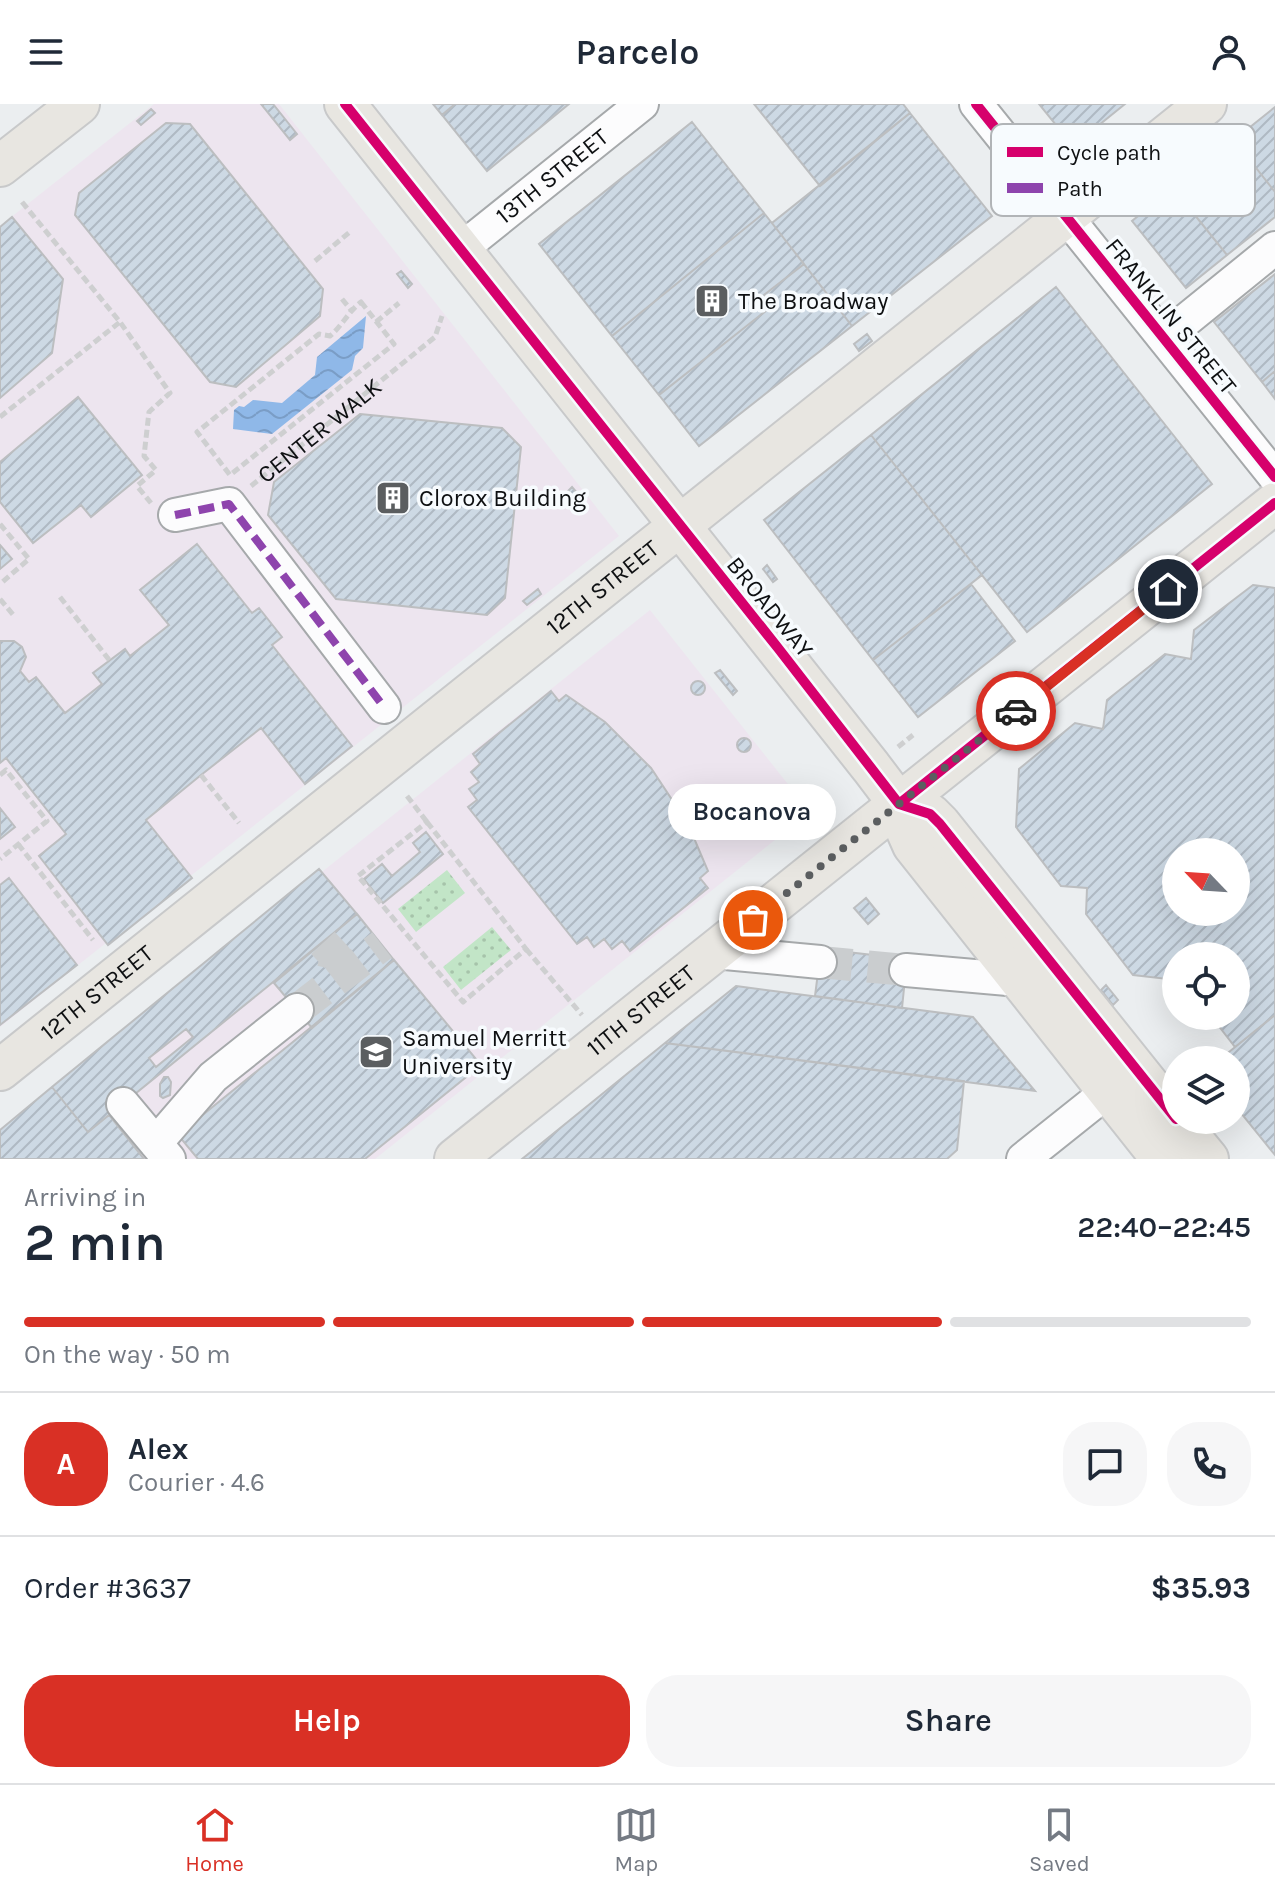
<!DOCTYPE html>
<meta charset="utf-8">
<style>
:root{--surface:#fff;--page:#f6f6f7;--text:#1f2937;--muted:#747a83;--line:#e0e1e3;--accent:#d93025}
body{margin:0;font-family:Karla,sans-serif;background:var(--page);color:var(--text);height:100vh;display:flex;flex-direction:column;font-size:30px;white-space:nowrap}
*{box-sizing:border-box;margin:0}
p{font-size:26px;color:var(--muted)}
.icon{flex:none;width:44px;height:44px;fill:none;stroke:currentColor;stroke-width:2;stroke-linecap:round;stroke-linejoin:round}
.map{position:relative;height:1055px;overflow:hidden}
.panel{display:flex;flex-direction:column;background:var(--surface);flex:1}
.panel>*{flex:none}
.needle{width:52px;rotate:295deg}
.buttons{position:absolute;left:1162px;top:734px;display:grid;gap:16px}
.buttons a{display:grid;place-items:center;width:88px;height:88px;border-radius:50%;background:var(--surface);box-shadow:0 8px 32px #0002;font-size:40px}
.pin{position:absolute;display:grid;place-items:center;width:68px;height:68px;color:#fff;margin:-34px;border:4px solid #fff;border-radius:50%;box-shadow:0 2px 8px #0007}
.courier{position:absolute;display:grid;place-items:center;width:80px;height:80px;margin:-40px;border:6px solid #d93025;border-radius:50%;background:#fff;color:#222;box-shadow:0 2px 10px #0007}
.bubble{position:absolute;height:56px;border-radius:28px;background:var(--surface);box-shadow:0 8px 32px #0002;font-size:26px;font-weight:600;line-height:56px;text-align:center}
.headline em{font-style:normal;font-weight:600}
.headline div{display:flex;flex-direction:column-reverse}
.headline{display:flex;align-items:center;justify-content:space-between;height:136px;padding:0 24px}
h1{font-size:52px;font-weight:600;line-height:60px}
.bar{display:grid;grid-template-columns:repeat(4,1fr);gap:12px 8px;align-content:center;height:96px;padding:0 24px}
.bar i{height:10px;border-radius:6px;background:var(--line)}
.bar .active{background:var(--accent)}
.bar p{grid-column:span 4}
.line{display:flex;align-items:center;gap:20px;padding:0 24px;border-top:2px solid var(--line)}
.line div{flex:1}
.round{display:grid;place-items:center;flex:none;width:84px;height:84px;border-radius:32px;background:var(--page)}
.primary-button{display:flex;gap:16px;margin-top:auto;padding:16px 24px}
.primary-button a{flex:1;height:92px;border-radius:32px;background:var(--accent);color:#fff;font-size:32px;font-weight:600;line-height:92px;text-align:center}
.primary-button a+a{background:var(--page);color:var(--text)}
header{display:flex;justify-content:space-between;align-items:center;height:104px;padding:0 24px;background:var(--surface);font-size:36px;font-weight:600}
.tabs{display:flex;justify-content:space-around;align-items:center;height:112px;border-top:2px solid var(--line);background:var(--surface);font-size:22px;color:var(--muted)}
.tabs a{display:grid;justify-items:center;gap:4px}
.tabs .active{color:var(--accent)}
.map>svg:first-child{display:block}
.commercial{fill:#ede5ef}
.green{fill:url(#green-dots)}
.water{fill:url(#water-waves)}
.building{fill:url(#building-hatch);stroke:#bcbec0;stroke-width:2;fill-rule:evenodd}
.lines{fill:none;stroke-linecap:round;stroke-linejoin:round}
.minor-tunnel{stroke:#cacdcf;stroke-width:32;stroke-dasharray:32 16;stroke-linecap:butt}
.minor-casing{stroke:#a6a9ab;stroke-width:36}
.major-casing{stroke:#c8c9ca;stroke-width:44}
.path{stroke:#cecfd0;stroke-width:5;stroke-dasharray:8 4;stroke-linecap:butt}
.minor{stroke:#fcfcfd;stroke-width:32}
.major{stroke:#e8e6e1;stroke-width:40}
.quiet{stroke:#8e44ad;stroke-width:8;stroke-dasharray:16 8;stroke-linecap:butt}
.cycleway-casing{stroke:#f7fbfe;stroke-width:15}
.cycleway{stroke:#d6006c;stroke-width:10}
.done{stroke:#5b5e60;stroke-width:8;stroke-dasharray:0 14.4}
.route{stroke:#d93025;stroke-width:10}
.labels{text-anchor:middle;stroke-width:7;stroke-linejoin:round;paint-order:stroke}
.street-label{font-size:24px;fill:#0e1012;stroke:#f7fbfe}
.poi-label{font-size:24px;fill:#0e1012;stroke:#f7fbfe;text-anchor:start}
.key{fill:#f7fbfe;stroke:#b1b4b7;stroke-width:2}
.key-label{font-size:22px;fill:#0e1012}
</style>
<header><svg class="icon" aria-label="menu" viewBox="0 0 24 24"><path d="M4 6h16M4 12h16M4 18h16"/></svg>Parcelo<svg class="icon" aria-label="person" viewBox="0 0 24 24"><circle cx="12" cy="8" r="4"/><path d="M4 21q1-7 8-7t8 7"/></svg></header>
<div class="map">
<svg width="1275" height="1055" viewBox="0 0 1275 1055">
<defs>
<pattern id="green-dots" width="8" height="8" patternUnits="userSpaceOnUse" patternTransform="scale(2)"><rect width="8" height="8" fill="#c2e5c7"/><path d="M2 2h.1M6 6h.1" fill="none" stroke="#a6c3aa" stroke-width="1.8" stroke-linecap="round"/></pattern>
<pattern id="water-waves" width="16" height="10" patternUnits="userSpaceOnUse" patternTransform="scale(2)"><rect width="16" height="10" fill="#8fb8e8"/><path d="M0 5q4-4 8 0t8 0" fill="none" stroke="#7a9dc6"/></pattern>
<pattern id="building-hatch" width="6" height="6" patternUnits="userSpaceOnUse" patternTransform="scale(2)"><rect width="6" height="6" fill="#cdd9e4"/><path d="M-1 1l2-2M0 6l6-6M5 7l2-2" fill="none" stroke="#afb9c3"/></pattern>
</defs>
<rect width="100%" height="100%" fill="#ebeef0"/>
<path class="commercial" d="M 154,0 L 279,0 L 619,432 L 0,923 L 0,122 Z
M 650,506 L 810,708 L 375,1055 L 0,1055 L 0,1025 Z"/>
<path class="green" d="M 447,766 L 465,789 L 416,828 L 398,805 Z
M 492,823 L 511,846 L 461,886 L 443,863 Z"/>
<path class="water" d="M 366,212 L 363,244 L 355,252 L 352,266 L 272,330 L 233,325 L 234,306 L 239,302 L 244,303 L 253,296 L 282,299 L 315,271 L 317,253 Z"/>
<path class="building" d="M 261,0 L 273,0 L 297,30 L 290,36 Z
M 433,0 L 455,0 L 442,11 Z
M 455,0 L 569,0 L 487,67 L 442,11 Z
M 754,0 L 903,0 L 910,9 L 820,82 Z
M 1039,0 L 1125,0 L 1073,42 Z
M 1275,3 L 1275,88 L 1234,36 Z
M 151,5 L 155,9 L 141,21 L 137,17 Z
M 910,9 L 992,112 L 852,222 L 772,119 Z
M 692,18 L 764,109 L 612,232 L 539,140 Z
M 166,19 L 190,20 L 323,185 L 320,212 L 236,283 L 210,278 L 75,111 L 79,89 Z
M 1234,36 L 1275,88 L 1275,113 L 1227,151 L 1173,84 Z
M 1173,84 L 1227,151 L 1186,184 L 1132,117 Z
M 764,109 L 804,160 L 764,191 L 772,202 L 659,291 L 612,232 Z
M 12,113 L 63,175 L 52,249 L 0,294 L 0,123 Z
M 804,160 L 852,222 L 699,342 L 659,291 L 772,202 L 764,191 Z
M 401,167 L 412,180 L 408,184 L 397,170 Z
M 1275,170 L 1275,267 L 1262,278 L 1214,218 Z
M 1056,183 L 1212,380 L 1027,528 L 871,331 Z
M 867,230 L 872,237 L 859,247 L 854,240 Z
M 1275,267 L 1275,295 L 1262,278 Z
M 78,293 L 142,371 L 91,413 L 81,401 L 33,439 L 0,398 L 0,358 Z
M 360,310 L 502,324 L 521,343 L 505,494 L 487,511 L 336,495 L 268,411 L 274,378 Z
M 871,331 L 982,471 L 873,556 L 764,416 Z
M 572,383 L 583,396 L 579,400 L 568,387 Z
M 197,440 L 252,509 L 259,504 L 282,533 L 272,541 L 352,642 L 305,680 L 261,624 L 201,671 L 146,716 L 192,774 L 108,841 L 39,752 L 66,730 L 6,654 L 0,659 L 0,537 L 14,537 L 22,543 L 26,553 L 20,567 L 29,578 L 36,573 L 65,609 L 102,580 L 93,569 L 125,545 L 130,552 L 169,521 L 140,486 Z
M 0,441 L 12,455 L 0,465 Z
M 767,461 L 777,475 L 773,478 L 763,465 Z
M 971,480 L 1015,537 L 918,613 L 873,556 Z
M 1253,481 L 1275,484 L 1275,911 L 1235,943 L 1211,912 L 1236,912 L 1236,852 L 1176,852 L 1176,876 L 1133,871 L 1086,810 L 1087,784 L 1061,782 L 1016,723 L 1019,665 L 1075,619 L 1103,625 L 1107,596 L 1165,550 L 1191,555 L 1194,526 ZM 1176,748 L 1236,748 L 1236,808 L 1176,808 Z
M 538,485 L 541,490 L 527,501 L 523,497 Z
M 720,566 L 737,587 L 733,591 L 715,569 Z
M691 584a7 7 0 1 1 14 0a7 7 0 1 1-14 0Z
M 551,587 L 559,597 L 566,591 L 605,618 L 651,664 L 688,720 L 708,767 L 700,774 L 708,784 L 630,847 L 622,837 L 612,845 L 604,835 L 594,843 L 587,833 L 577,840 L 468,703 L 477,696 L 469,685 L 479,678 L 471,668 L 480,660 L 473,650 Z
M737 641a7 7 0 1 1 14 0a7 7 0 1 1-14 0Z
M 0,704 L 15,723 L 0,735 Z
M 426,728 L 443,750 L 383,799 L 364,775 L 382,760 L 392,772 L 420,748 L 413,739 Z
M 319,765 L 357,810 L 88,1028 L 52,983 Z
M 9,774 L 77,861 L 0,921 L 0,781 Z
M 866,794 L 879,810 L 868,820 L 854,804 Z
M 357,810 L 394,856 L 312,924 L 274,879 Z
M 821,845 L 907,855 L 902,904 L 815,892 Z
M 394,856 L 481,961 L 365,1055 L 198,1055 L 178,1031 Z
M 1106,881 L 1118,896 L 1113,901 L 1101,886 Z
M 736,882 L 973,913 L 1035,987 L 665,939 Z
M 1275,911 L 1275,1051 L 1236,1003 L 1236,956 L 1219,956 Z
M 186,925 L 193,933 L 156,963 L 149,954 Z
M 665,939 L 964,977 L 957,1046 L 947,1055 L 522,1055 Z
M 164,973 L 168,973 L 171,978 L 170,991 L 163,994 L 160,992 L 160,980 Z
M 52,983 L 88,1028 L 109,1011 L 144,1055 L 0,1055 L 0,1026 Z"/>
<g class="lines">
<path class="minor-tunnel" d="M 323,839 L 336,853 L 330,878
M 820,858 L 906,866
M 297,906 L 382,841"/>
<g class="minor-casing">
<g id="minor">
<path d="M 976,0 L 1275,373"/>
<path id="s2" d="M 460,146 L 642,0"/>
<path d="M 1164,234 L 1275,144"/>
<path d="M 175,411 L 229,400 L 384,603"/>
<path d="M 714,848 L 820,858"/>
<path d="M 906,866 L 1019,876"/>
<path d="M 123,1000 L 169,1055"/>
<path d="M 156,1039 L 213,973 L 297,906"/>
<path d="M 1023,1055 L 1127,972"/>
</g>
</g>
<g class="major-casing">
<g id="major">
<path d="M 345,0 L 871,663 L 899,700 L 901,714 L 913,741 L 1162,1055"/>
<path d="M 0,62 L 79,0"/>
<path d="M 899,700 L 930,710 L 940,720 L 1176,1015"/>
<path id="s3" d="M 0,966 L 1206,0"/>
<path d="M 1176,1016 L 1208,1055"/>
<path id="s4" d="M 455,1055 L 1275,399"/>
</g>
</g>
<g class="path">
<path d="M 22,98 L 120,218 L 170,289 L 149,308 L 144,352 L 156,366 L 137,382 L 151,399"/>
<path d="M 315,157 L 351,127"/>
<path d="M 342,195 L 351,206"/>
<path d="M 361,198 L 394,240 L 230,371 L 197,328 L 319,230 L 330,232 C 342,222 348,208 361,198 Z"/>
<path d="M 376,218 L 399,199"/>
<path d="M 0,313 L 120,218"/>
<path id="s1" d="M 251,382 L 435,233 L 442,212"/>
<path d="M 0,420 L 29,455 L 0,480"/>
<path d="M 60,493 L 110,557"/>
<path d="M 0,495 L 15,513"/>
<path d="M 898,643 L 913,631"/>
<path d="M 0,671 L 6,666 L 47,717 L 0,755"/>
<path d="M 201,671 L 239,719"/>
<path d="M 407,692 L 427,718"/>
<path d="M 427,718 L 526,845 L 463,898 L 358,772 Z"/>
<path d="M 18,740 L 93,836"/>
<path d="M 526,845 L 582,911"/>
</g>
<use href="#minor" class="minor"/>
<use href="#major" class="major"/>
<path class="quiet" d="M 175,411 L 229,400 L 384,603"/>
<g class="cycleway-casing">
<path id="cycleway" d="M 345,0 L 778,544 L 899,700 L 930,710 L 940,720 L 1176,1015
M 976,0 L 1275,373
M 899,700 L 1275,399"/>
</g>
<use href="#cycleway" class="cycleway"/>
</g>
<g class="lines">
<path class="done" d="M 753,816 L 1016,607"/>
<path class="route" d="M 1016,607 L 1168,485"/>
</g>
<defs>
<g id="building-square" transform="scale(1.8)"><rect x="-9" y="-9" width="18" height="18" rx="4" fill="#5b5e60" stroke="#f7fbfe"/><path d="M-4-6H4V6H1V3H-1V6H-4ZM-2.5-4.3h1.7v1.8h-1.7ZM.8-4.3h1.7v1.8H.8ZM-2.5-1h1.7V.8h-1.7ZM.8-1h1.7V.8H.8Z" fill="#fff"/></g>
<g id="university-square" transform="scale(1.8)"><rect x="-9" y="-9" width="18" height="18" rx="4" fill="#5b5e60" stroke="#f7fbfe"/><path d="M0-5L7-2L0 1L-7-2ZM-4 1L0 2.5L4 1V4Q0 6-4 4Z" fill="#fff"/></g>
</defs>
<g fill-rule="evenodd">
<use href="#building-square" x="712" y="197"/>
<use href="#building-square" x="393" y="394"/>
<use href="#university-square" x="376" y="948"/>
</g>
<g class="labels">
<g class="street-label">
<text dy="8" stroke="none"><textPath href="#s2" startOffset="118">13TH STREET</textPath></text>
<text transform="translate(1171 212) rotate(51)" y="8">FRANKLIN STREET</text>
<text dy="8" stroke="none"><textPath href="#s1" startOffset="88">CENTER WALK</textPath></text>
<text dy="8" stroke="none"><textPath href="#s3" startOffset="772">12TH STREET</textPath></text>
<text transform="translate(770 503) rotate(51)" y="8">BROADWAY</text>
<text dy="8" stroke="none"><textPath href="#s3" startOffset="124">12TH STREET</textPath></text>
<text dy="8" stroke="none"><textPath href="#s4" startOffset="238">11TH STREET</textPath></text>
</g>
<g class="poi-label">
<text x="738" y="205">The Broadway</text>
<text x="419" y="402">Clorox Building</text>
<text x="402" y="942">Samuel Merritt<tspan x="402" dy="28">University</tspan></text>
</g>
</g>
<rect x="991" y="20" width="264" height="92" rx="12" class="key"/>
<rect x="1007" y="43" width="36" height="10" fill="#d6006c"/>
<rect x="1007" y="79" width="36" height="10" fill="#8e44ad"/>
<g class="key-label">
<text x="1057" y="56">Cycle path</text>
<text x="1057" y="92">Path</text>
</g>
</svg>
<div class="buttons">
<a><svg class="needle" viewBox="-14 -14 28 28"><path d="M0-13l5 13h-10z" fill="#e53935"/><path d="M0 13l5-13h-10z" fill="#747a83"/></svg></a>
<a><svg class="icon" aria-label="locate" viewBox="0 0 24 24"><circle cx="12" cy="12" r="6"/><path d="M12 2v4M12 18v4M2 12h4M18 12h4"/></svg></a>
<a><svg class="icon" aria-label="layers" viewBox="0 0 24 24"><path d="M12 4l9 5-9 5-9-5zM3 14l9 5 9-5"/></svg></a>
</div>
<div class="pin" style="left:753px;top:816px;background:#ea580c"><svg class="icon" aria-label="bag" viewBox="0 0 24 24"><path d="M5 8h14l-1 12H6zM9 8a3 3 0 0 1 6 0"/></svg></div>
<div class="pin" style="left:1168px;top:485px;background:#1f2937"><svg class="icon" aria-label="home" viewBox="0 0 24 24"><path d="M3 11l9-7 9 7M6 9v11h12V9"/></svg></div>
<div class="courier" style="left:1016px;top:607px"><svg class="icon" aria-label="car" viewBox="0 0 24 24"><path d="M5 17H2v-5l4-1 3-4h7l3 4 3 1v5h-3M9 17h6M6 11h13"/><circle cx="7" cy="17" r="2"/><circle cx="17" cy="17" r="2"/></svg></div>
<div class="bubble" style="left:668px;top:680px;width:168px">Bocanova</div>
</div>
<section class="panel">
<div class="headline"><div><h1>2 min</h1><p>Arriving in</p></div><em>22:40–22:45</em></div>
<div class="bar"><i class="active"></i><i class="active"></i><i class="active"></i><i></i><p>On the way · 50 m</p></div>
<div class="line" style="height:144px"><b class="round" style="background:var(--accent);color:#fff">A</b><div><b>Alex</b><p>Courier · 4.6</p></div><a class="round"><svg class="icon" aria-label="chat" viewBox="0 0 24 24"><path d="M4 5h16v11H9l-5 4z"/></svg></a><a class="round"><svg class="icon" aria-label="phone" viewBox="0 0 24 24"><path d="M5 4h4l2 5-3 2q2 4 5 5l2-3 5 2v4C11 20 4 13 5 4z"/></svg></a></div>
<div class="line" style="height:104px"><div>Order #3637</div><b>$35.93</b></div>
<div class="primary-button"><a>Help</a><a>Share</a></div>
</section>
<nav class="tabs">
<a class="active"><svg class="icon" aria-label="home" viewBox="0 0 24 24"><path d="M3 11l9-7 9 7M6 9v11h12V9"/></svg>Home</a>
<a><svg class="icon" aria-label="map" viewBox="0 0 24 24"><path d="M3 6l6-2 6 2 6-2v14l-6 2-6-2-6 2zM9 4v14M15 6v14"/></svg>Map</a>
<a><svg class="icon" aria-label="saved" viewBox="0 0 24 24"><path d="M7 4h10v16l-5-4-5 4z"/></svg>Saved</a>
</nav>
